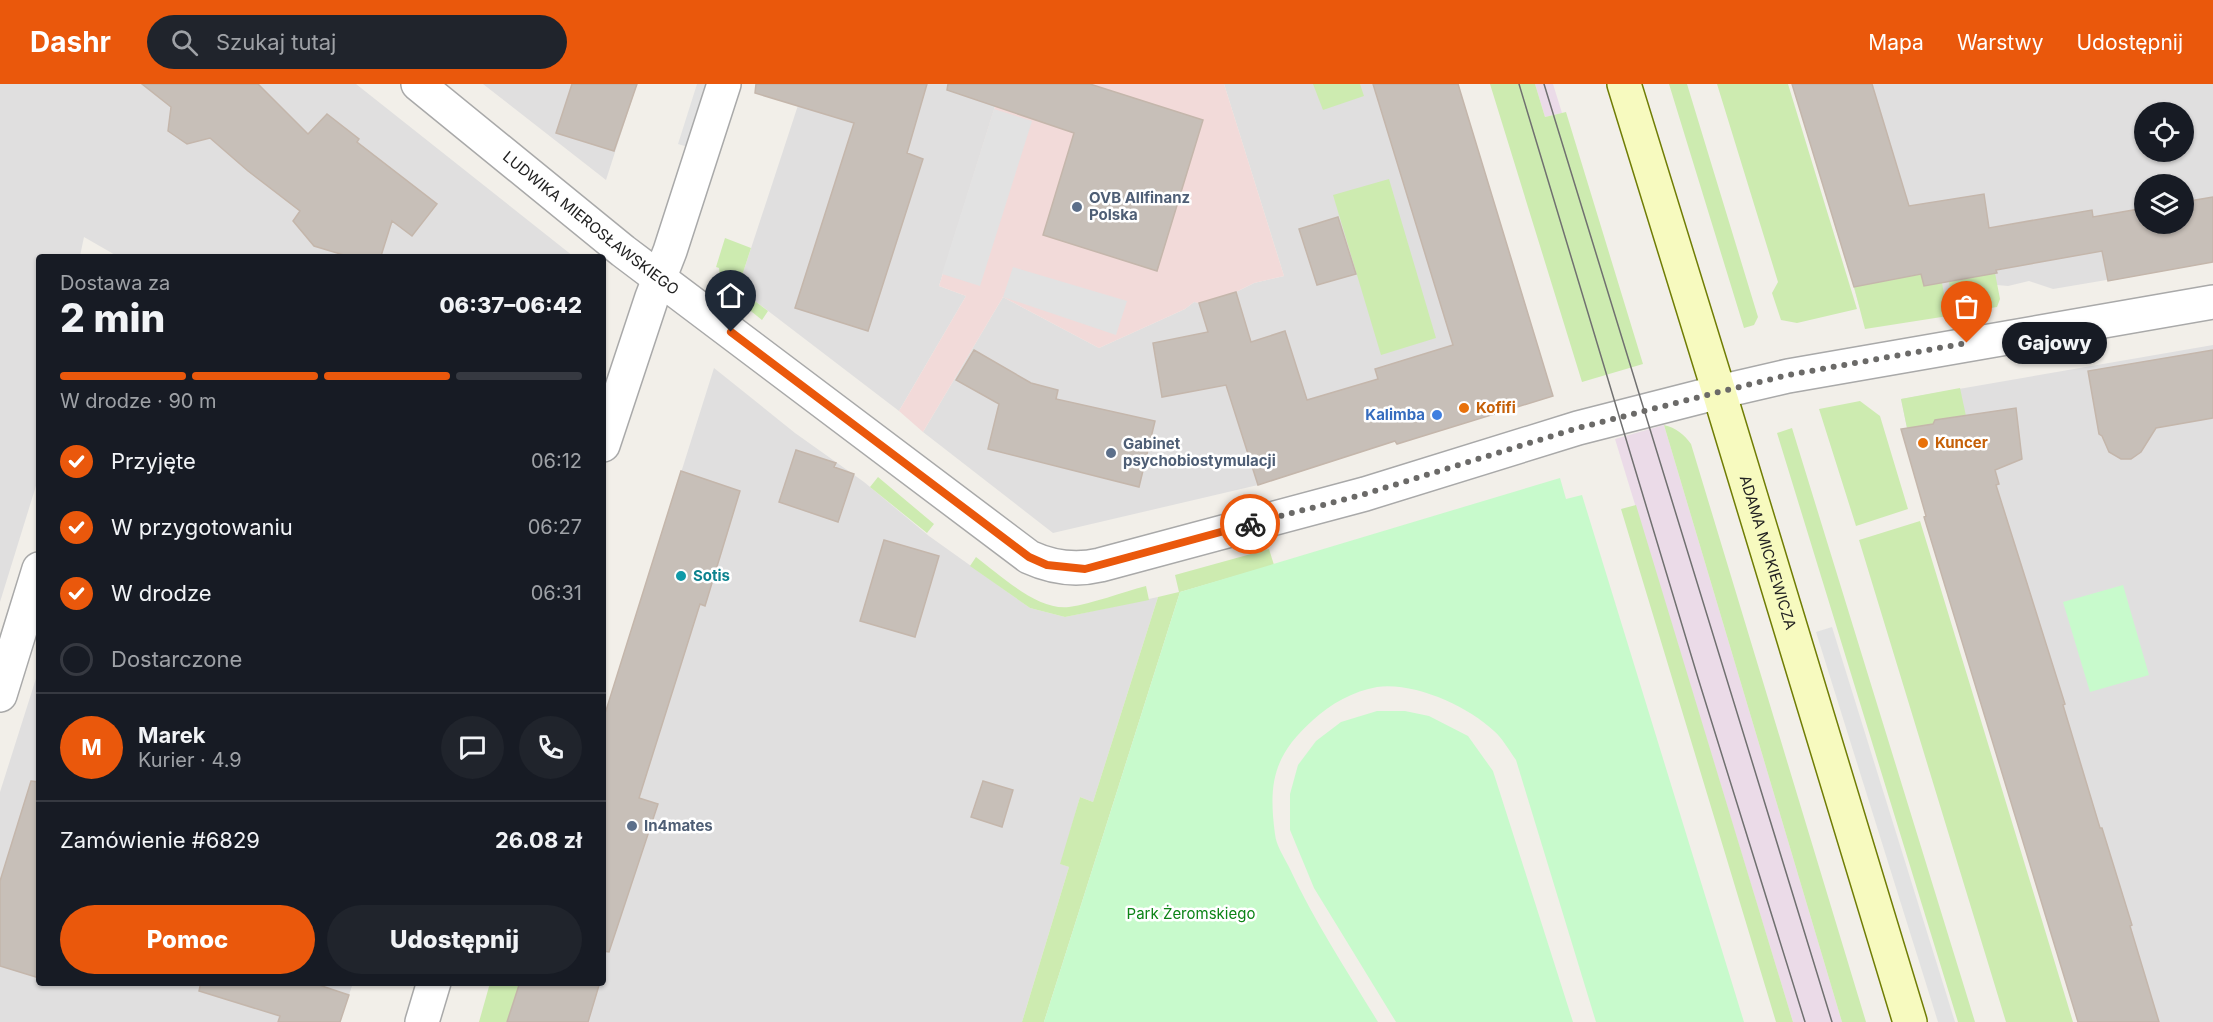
<!DOCTYPE html>
<html lang="pl">
<meta charset="utf-8">
<style>
:root{--surface:#171b24;--page:#20242c;--text:#f1f3f6;--muted:#9ea1a6;--line:#363941;--accent:#ea580c}
body{margin:0;font-family:Inter,sans-serif;background:var(--page);color:var(--text);height:100vh;display:flex;flex-direction:column;font-size:22px;white-space:nowrap}
*{box-sizing:border-box;margin:0}
p{font-size:20px;color:var(--muted)}
.icon{flex:none;width:33px;height:33px;fill:none;stroke:currentColor;stroke-width:2;stroke-linecap:round;stroke-linejoin:round}
.map{position:relative;flex:1;overflow:hidden}
.sheet{position:absolute;left:36px;top:170px;width:570px;height:732px;display:flex;flex-direction:column;background:var(--surface);border-radius:6px;box-shadow:0 2px 4px #0004}
.sheet>*{flex:none}
.buttons{position:absolute;left:2134px;top:18px;display:grid;gap:12px}
.buttons a{display:grid;place-items:center;width:60px;height:60px;border-radius:50%;background:var(--surface);box-shadow:0 2px 4px #0004;font-size:30px}
.pin{position:absolute;display:grid;place-items:center;width:51px;height:51px;color:#fff;margin:-62px -26px;border-radius:50% 50% 50% 0;rotate:-45deg;box-shadow:0 0 6px #0007}
.pin .icon{rotate:45deg}
.courier{position:absolute;display:grid;place-items:center;width:60px;height:60px;margin:-30px;border:4px solid #ea580c;border-radius:50%;background:#fff;color:#222;box-shadow:0 2px 8px #0007}
.bubble{position:absolute;height:42px;border-radius:21px;background:var(--surface);box-shadow:0 2px 4px #0004;font-size:20px;font-weight:800;line-height:42px;text-align:center}
.head em{font-style:normal;font-weight:800}
.head div{display:flex;flex-direction:column-reverse}
.head{display:flex;align-items:center;justify-content:space-between;height:102px;padding:0 24px}
h1{font-size:39px;font-weight:800;line-height:45px}
.bar{display:grid;grid-template-columns:repeat(4,1fr);gap:9px 6px;align-content:center;height:72px;padding:0 24px}
.bar i{height:8px;border-radius:4px;background:var(--line)}
.bar .on{background:var(--accent)}
.bar p{grid-column:span 4}
.line{display:flex;align-items:center;gap:15px;padding:0 24px;border-top:2px solid var(--line)}
.line div{flex:1}
.round{display:grid;place-items:center;flex:none;width:63px;height:63px;border-radius:32px;background:var(--page)}
ol{padding:0 24px;list-style:none}
li{display:flex;align-items:center;gap:18px;height:66px}
li p{margin-inline-start:auto}
li .icon{padding:6px;border-radius:50%;background:var(--accent);color:#fff;stroke-width:4}
li:last-child{color:var(--muted)}
li i{width:33px;height:33px;border:3px solid var(--line);border-radius:50%}
.primary-button{display:flex;gap:12px;margin-top:auto;padding:12px 24px}
.primary-button a{flex:1;height:69px;border-radius:36px;background:var(--accent);color:#fff;font-size:24px;font-weight:800;line-height:69px;text-align:center}
.primary-button a+a{background:var(--page);color:var(--text)}
header{display:flex;align-items:center;gap:36px;box-sizing:border-box;height:84px;padding:0 30px;background:var(--accent);color:#fff}
header strong{font-size:28px}
nav{display:flex;gap:33px;margin-inline-start:auto;font-size:21px}
.search{width:420px;height:54px;background:var(--page);display:flex;align-items:center;gap:15px;box-sizing:border-box;padding:0 21px;border-radius:33px;color:var(--muted);font-size:22px}
.map>svg:first-child{display:block}
.residential{fill:#e0dfdf;fill-rule:evenodd}
.commercial{fill:#f2dad9}
.industrial{fill:#ebdbe8}
.grass{fill:#cdebb0}
.park{fill:#c8facc}
.parking{fill:#e2e2e2}
.building{fill:#c7bfb8;stroke:#c4b6ab;stroke-width:1.5}
.lines{fill:none;stroke-linecap:round;stroke-linejoin:round}
.street-casing{stroke:#a9a9a9;stroke-width:36}
.secondary-casing{stroke:#707d05;stroke-width:36}
.street{stroke:#fff;stroke-width:33}
.secondary{stroke:#f7fabf;stroke-width:33}
.tram{stroke:#707070;stroke-width:1.5}
.done{stroke:#6b6a68;stroke-width:6;stroke-dasharray:0 10.8}
.route{stroke:#ea580c;stroke-width:8}
.service-dot{fill:#5c6f8a;stroke:#fff;stroke-width:2}
.food-dot{fill:#e8710a;stroke:#fff;stroke-width:2}
.shop-dot{fill:#3f7fe0;stroke:#fff;stroke-width:2}
.culture-dot{fill:#0f9aa8;stroke:#fff;stroke-width:2}
.labels{text-anchor:middle;stroke-width:5;stroke-linejoin:round;paint-order:stroke}
.service-label{font-size:15px;font-weight:bold;fill:#4e5e75;stroke:#fff;text-anchor:start}
.street-label{font-size:15px;fill:#222;stroke:#fff}
.food-label{font-size:15px;font-weight:bold;fill:#c56008;stroke:#fff;text-anchor:start}
.shop-label{font-size:15px;font-weight:bold;fill:#366cbe;stroke:#fff;text-anchor:end}
.culture-label{font-size:15px;font-weight:bold;fill:#0d838f;stroke:#fff;text-anchor:start}
.park-label{font-size:15px;fill:#0c8416;stroke:#fff}
</style>
<header>
<strong>Dashr</strong>
<div class="search"><svg class="icon" aria-label="search" viewBox="0 0 24 24"><circle cx="10" cy="10" r="6"/><path d="M15 15l6 6"/></svg>Szukaj tutaj</div>
<nav><a>Mapa</a><a>Warstwy</a><a>Udostępnij</a></nav>
</header>
<div class="map">
<svg width="2213" height="938" viewBox="0 0 2213 938">
<rect width="100%" height="100%" fill="#f2efe9"/>
<path class="residential" d="M 0,0 L 356,0 L 573,172 L 117,172 L 84,153 L 80,172 L 39,172 L 39,392 L 0,518 Z
M 483,0 L 637,0 L 606,96 Z
M 805,0 L 1002,0 L 939,202 L 966,212 L 899,327 L 738,204 Z
M 1224,0 L 1458,0 L 1553,312 L 1397,360 L 1395,357 L 1258,401 L 1053,449 L 923,348 L 1003,213 L 1099,264 L 1185,225 L 1194,218 L 1200,219 L 1236,208 L 1254,199 L 1284,192 Z
M 1792,0 L 2213,0 L 2213,178 L 2053,205 L 2029,197 L 2008,202 L 1997,201 L 1991,216 L 1864,237 ZM 2145,28 L 2184,28 L 2184,68 L 2145,68 ZM 2145,100 L 2184,100 L 2184,140 L 2145,140 Z
M 2213,261 L 2213,938 L 2078,938 L 1901,345 L 1907,344 L 1901,315 Z
M 714,284 L 795,349 L 864,398 L 929,452 L 1030,524 L 1065,533 L 1158,513 L 1093,718 L 1080,713 L 1061,780 L 1069,783 L 1022,938 L 507,938 L 520,899 L 603,898 L 603,636 Z
M 39,585 L 39,898 L 353,899 L 340,938 L 0,938 L 0,708 Z"/>
<path class="commercial" d="M 1002,0 L 1224,0 L 1284,192 L 1254,199 L 1236,208 L 1199,219 L 1194,218 L 1185,225 L 1099,264 L 1003,213 L 923,348 L 899,327 L 966,212 L 939,202 Z"/>
<path class="industrial" d="M 1535,0 L 1553,0 L 1562,29 L 1545,33 Z
M 1664,341 L 1842,938 L 1793,938 L 1615,355 Z"/>
<path class="grass" d="M 1313,0 L 1360,0 L 1364,12 L 1323,26 Z
M 1490,0 L 1535,0 L 1545,33 L 1566,28 L 1643,280 L 1582,298 Z
M 1669,0 L 1687,0 L 1758,233 L 1754,241 L 1744,244 Z
M 1717,0 L 1788,0 L 1857,225 L 1797,239 L 1781,236 L 1772,209 L 1778,198 Z
M 1389,95 L 1436,254 L 1381,271 L 1333,111 Z
M 725,154 L 751,164 L 738,204 L 768,227 L 762,236 L 721,203 L 719,184 L 716,183 Z
M 1995,189 L 2000,215 L 1997,223 L 1955,230 L 1949,198 Z
M 1921,190 L 1924,202 L 1942,199 L 1948,232 L 1865,245 L 1854,203 Z
M 1960,304 L 1966,332 L 1935,336 L 1933,340 L 1907,344 L 1901,315 Z
M 1860,317 L 1880,332 L 1908,425 L 1856,442 L 1819,325 Z
M 1664,341 C 1676,344 1684,350 1691,360 L 1866,938 L 1842,938 Z
M 1792,344 L 1975,938 L 1958,938 L 1777,349 Z
M 878,393 L 934,440 L 927,449 L 870,403 Z
M 1636,421 L 1793,938 L 1776,938 L 1621,425 Z
M 1920,437 L 2073,938 L 2006,938 L 1859,456 Z
M 1269,465 L 1274,481 L 1180,508 L 1044,938 L 1022,938 L 1069,783 L 1060,780 L 1080,713 L 1093,718 L 1158,513 L 1179,508 L 1175,491 Z
M 976,473 C 1000,491 1038,527 1069,523 C 1092,520 1122,508 1146,502 L 1149,516 L 1065,533 L 1030,524 L 970,482 Z
M 490,899 L 520,899 L 507,938 L 479,938 Z"/>
<path class="park" d="M 1560,394 L 1566,415 L 1582,411 L 1744,938 L 1596,938 L 1516,676 C 1509,666 1502,654 1494,647 C 1467,622 1415,598 1377,603 C 1354,607 1330,620 1313,636 C 1274,671 1268,698 1275,750 C 1276,761 1284,773 1289,783 C 1314,837 1347,887 1378,938 L 1044,938 L 1180,508 Z
M 2123,501 L 2149,591 L 2090,608 L 2063,518 Z
M 1377,627 L 1405,627 L 1429,632 L 1468,652 L 1493,687 L 1573,938 L 1396,938 L 1314,804 L 1290,746 L 1290,710 L 1298,681 L 1316,657 L 1341,638 Z"/>
<path class="parking" d="M 697,0 L 711,0 L 691,64 L 678,60 Z
M 994,25 L 1032,37 L 980,202 L 942,190 Z
M 1013,183 L 1127,217 L 1116,251 L 1003,213 Z
M 1832,543 L 1955,938 L 1938,938 L 1816,548 Z"/>
<path class="building" d="M 142,0 L 258,0 L 308,50 L 327,30 L 359,55 L 357,58 L 437,120 L 412,152 L 392,137 L 381,172 L 347,172 L 314,162 L 293,137 L 300,127 L 248,87 L 210,54 L 187,60 L 168,47 L 171,23 Z
M 572,0 L 637,0 L 614,67 L 556,49 Z
M 756,0 L 927,0 L 907,69 L 923,75 L 868,247 L 795,224 L 854,39 L 755,9 Z
M 948,0 L 1090,0 L 1203,36 L 1157,187 L 1043,151 L 1074,49 L 947,6 Z
M 1373,0 L 1458,0 L 1553,312 L 1397,360 L 1395,357 L 1258,401 L 1226,301 L 1162,313 L 1153,259 L 1208,248 L 1199,219 L 1236,208 L 1251,258 L 1285,247 L 1307,316 L 1378,295 L 1375,285 L 1453,261 Z
M 1792,0 L 1872,0 L 1909,122 L 1984,110 L 1989,144 L 2092,126 L 2093,133 L 2145,124 L 2145,140 L 2184,140 L 2184,118 L 2213,113 L 2213,178 L 2108,197 L 2102,167 L 1996,186 L 1997,189 L 1924,202 L 1921,190 L 1854,203 Z
M 1338,133 L 1356,190 L 1317,201 L 1299,145 Z
M 974,266 L 1031,299 L 1058,306 L 1056,315 L 1155,337 L 1139,403 L 988,365 L 999,320 L 956,296 Z
M 2213,266 L 2213,334 L 2156,344 L 2141,368 L 2131,375 L 2121,375 L 2109,368 L 2102,352 L 2099,350 L 2088,287 Z
M 2016,324 L 2022,375 L 1995,386 L 1999,400 L 1996,401 L 2065,620 L 2063,621 L 2100,744 L 2102,744 L 2132,841 L 2130,842 L 2159,938 L 2078,938 L 1924,433 L 1926,432 L 1901,345 L 1933,340 L 1935,336 Z
M 796,366 L 836,379 L 834,383 L 854,390 L 838,438 L 779,418 Z
M 681,387 L 740,407 L 705,522 L 700,520 L 639,714 L 658,720 L 609,868 L 603,867 L 603,636 Z
M 884,456 L 939,472 L 915,553 L 860,537 Z
M 31,697 L 39,698 L 39,894 L 0,882 L 0,797 Z
M 983,697 L 1013,706 L 1002,743 L 971,733 Z
M 201,898 L 310,898 L 349,911 L 340,938 L 278,938 L 280,932 L 199,907 Z
M 520,898 L 600,898 L 588,938 L 507,938 Z"/>
<g class="lines">
<g class="street-casing">
<g id="street">
<path id="s1" d="M 418,0 L 623,167 L 1029,473 C 1053,484 1075,487 1100,481 L 1365,410 L 1578,344 L 1719,308 L 1788,292 L 2213,218"/>
<path d="M 603,361 L 652,213 L 670,167 L 724,0"/>
<path d="M 0,611 L 39,485"/>
<path d="M 422,938 L 434,898"/>
</g>
</g>
<g class="secondary-casing">
<g id="secondary">
<path id="s2" d="M 1624,0 L 1719,308 L 1910,938"/>
</g>
</g>
<use href="#street" class="street"/>
<use href="#secondary" class="secondary"/>
<path class="tram" d="M 1519,0 L 1698,594 L 1805,938
M 1544,0 L 1832,938"/>
</g>
<g class="lines">
<path class="done" d="M 1250,440 L 1365,410 L 1578,344 L 1719,308 L 1788,291 L 1967,259"/>
<path class="route" d="M 731,248 L 1029,473 L 1047,481 L 1085,485 L 1250,440"/>
</g>
<g class="service-dot">
<circle cx="1077" cy="123" r="6"/>
<circle cx="1111" cy="369" r="6"/>
<circle cx="632" cy="742" r="6"/>
</g>
<g class="food-dot">
<circle cx="1464" cy="324" r="6"/>
<circle cx="1923" cy="359" r="6"/>
</g>
<circle class="shop-dot" cx="1437" cy="331" r="6"/>
<circle class="culture-dot" cx="681" cy="492" r="6"/>
<g class="labels">
<g class="service-label">
<text x="1089" y="119">OVB Allfinanz<tspan x="1089" dy="17">Polska</tspan></text>
<text x="1123" y="365">Gabinet<tspan x="1123" dy="17">psychobiostymulacji</tspan></text>
<text x="644" y="747">In4mates</text>
</g>
<g class="street-label">
<text dy="5" stroke="none"><textPath href="#s1" startOffset="222">LUDWIKA MIEROSŁAWSKIEGO</textPath></text>
<text dy="5" stroke="none"><textPath href="#s2" startOffset="490">ADAMA MICKIEWICZA</textPath></text>
</g>
<g class="food-label">
<text x="1476" y="329">Kofifi</text>
<text x="1935" y="364">Kuncer</text>
</g>
<g class="shop-label">
<text x="1425" y="336">Kalimba</text>
</g>
<g class="culture-label">
<text x="693" y="497">Sotis</text>
</g>
<g class="park-label">
<text x="1191" y="835">Park Żeromskiego</text>
</g>
</g>
</svg>
<div class="buttons">
<a><svg class="icon" aria-label="locate" viewBox="0 0 24 24"><circle cx="12" cy="12" r="6"/><path d="M12 2v4M12 18v4M2 12h4M18 12h4"/></svg></a>
<a><svg class="icon" aria-label="layers" viewBox="0 0 24 24"><path d="M12 4l9 5-9 5-9-5zM3 14l9 5 9-5"/></svg></a>
</div>
<div class="pin" style="left:1967px;top:259px;background:#ea580c"><svg class="icon" aria-label="bag" viewBox="0 0 24 24"><path d="M5 8h14l-1 12H6zM9 8a3 3 0 0 1 6 0"/></svg></div>
<div class="pin" style="left:731px;top:248px;background:#1f2937"><svg class="icon" aria-label="home" viewBox="0 0 24 24"><path d="M3 11l9-7 9 7M6 9v11h12V9"/></svg></div>
<div class="courier" style="left:1250px;top:440px"><svg class="icon" aria-label="bike" viewBox="0 0 24 24"><circle cx="6" cy="16" r="4"/><circle cx="18" cy="16" r="4"/><path d="M6 16l4-8h5l3 8M10 8l3 8H6M13 5h3"/></svg></div>
<div class="bubble" style="left:2002px;top:238px;width:105px">Gajowy</div>
<section class="sheet">
<div class="head"><div><h1>2 min</h1><p>Dostawa za</p></div><em>06:37–06:42</em></div>
<div class="bar"><i class="on"></i><i class="on"></i><i class="on"></i><i></i><p>W drodze · 90 m</p></div>
<ol>
<li><svg class="icon" aria-label="check" viewBox="0 0 24 24"><path d="M5 12l5 5 9-10"/></svg>Przyjęte<p>06:12</p></li>
<li><svg class="icon" aria-label="check" viewBox="0 0 24 24"><path d="M5 12l5 5 9-10"/></svg>W przygotowaniu<p>06:27</p></li>
<li><svg class="icon" aria-label="check" viewBox="0 0 24 24"><path d="M5 12l5 5 9-10"/></svg>W drodze<p>06:31</p></li>
<li><i></i>Dostarczone</li>
</ol>
<div class="line" style="height:108px"><b class="round" style="background:var(--accent);color:#fff">M</b><div><b>Marek</b><p>Kurier · 4.9</p></div><a class="round"><svg class="icon" aria-label="chat" viewBox="0 0 24 24"><path d="M4 5h16v11H9l-5 4z"/></svg></a><a class="round"><svg class="icon" aria-label="phone" viewBox="0 0 24 24"><path d="M5 4h4l2 5-3 2q2 4 5 5l2-3 5 2v4C11 20 4 13 5 4z"/></svg></a></div>
<div class="line" style="height:78px"><div>Zamówienie #6829</div><b>26.08 zł</b></div>
<div class="primary-button"><a>Pomoc</a><a>Udostępnij</a></div>
</section>
</div>
